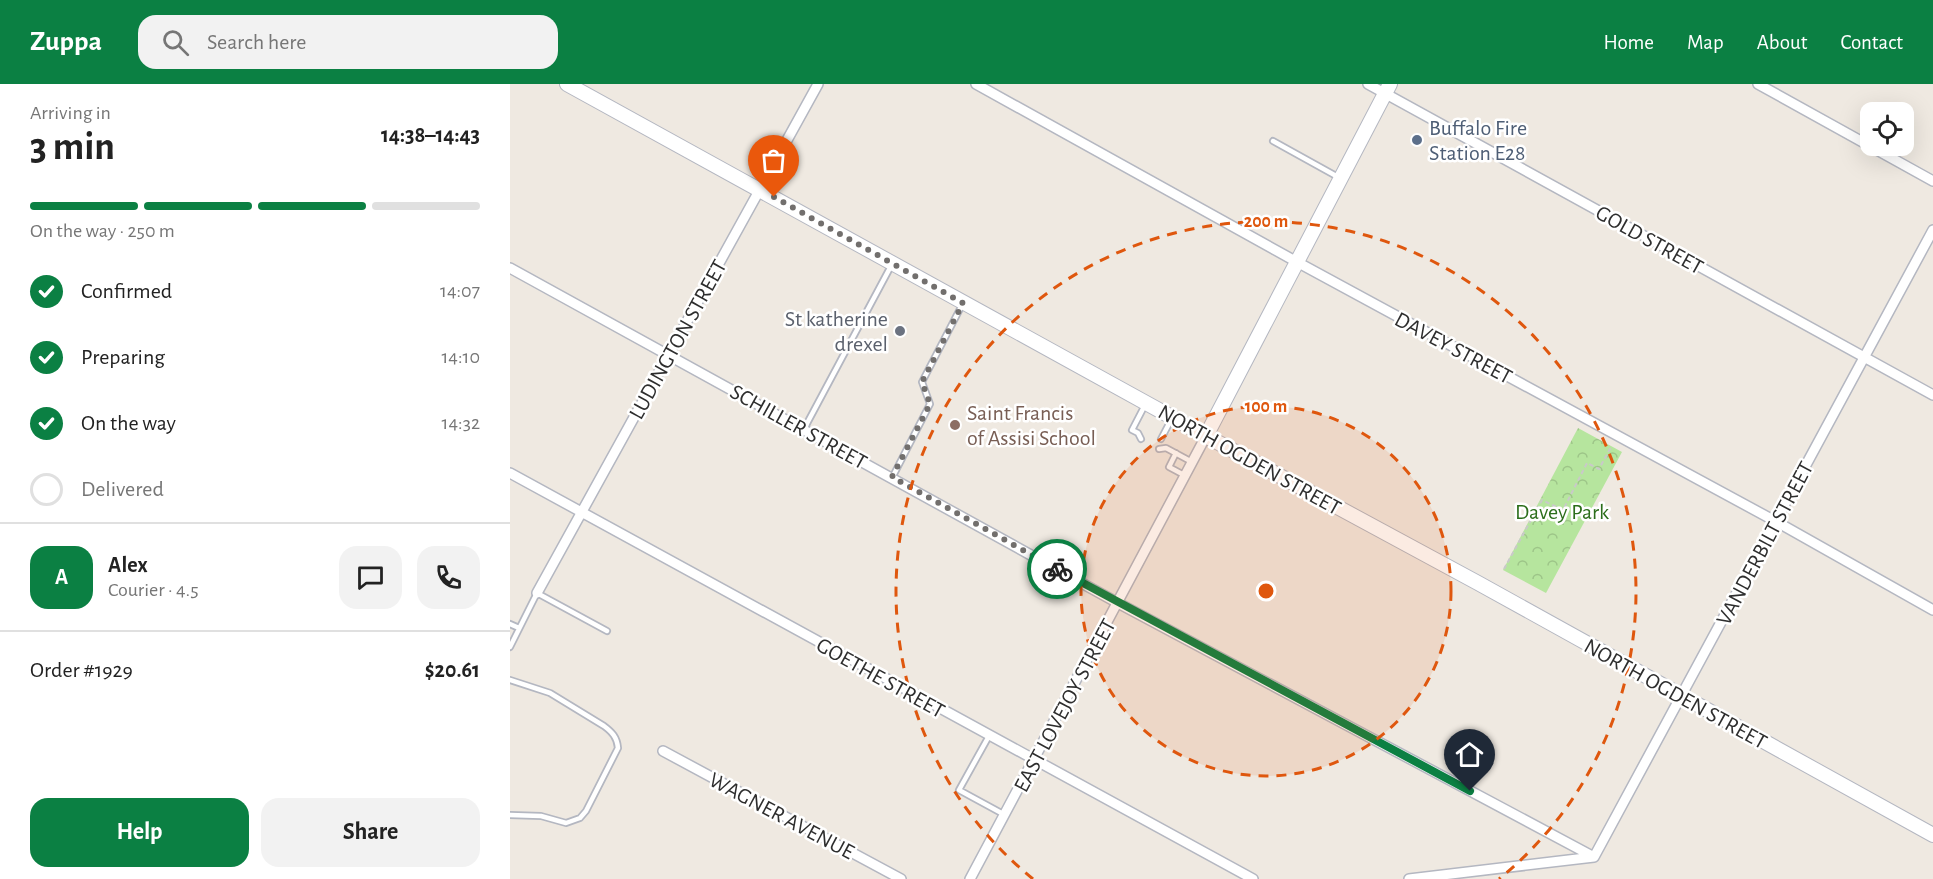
<!DOCTYPE html>
<meta charset="utf-8">
<style>
:root{--surface:#fff;--page:#f2f2f2;--text:#222;--muted:#767676;--line:#e0e0e0;--accent:#0b8043}
body{margin:0;font-family:"Alegreya Sans",sans-serif;background:var(--page);color:var(--text);height:100vh;display:flex;flex-direction:column;font-size:22px;white-space:nowrap}
*{box-sizing:border-box;margin:0}
p{font-size:20px;color:var(--muted)}
.icon{flex:none;width:33px;height:33px;fill:none;stroke:currentColor;stroke-width:2;stroke-linecap:round;stroke-linejoin:round}
.map{position:relative;flex:1;overflow:hidden}
.drawer{display:flex;flex-direction:column;background:var(--surface);width:510px}
.drawer>*{flex:none}
.controls{position:absolute;left:1350px;top:18px;display:grid;gap:12px}
.controls a{display:grid;place-items:center;width:54px;height:54px;border-radius:12px;background:var(--surface);box-shadow:0 6px 24px #0002;font-size:30px}
.pin{position:absolute;display:grid;place-items:center;width:51px;height:51px;color:#fff;margin:-62px -26px;border-radius:50% 50% 50% 0;rotate:-45deg;box-shadow:0 0 6px #0007}
.pin .icon{rotate:45deg}
.courier{position:absolute;display:grid;place-items:center;width:60px;height:60px;margin:-30px;border:4px solid #0b8043;border-radius:50%;background:#fff;color:#222;box-shadow:0 2px 8px #0007}
.head em{font-style:normal;font-weight:700}
.head div{display:flex;flex-direction:column-reverse}
.head{display:flex;align-items:center;justify-content:space-between;height:102px;padding:0 30px}
h1{font-size:39px;font-weight:700;line-height:45px}
.bar{display:grid;grid-template-columns:repeat(4,1fr);gap:9px 6px;align-content:center;height:72px;padding:0 30px}
.bar i{height:8px;border-radius:4px;background:var(--line)}
.bar .current{background:var(--accent)}
.bar p{grid-column:span 4}
.line{display:flex;align-items:center;gap:15px;padding:0 30px;border-top:2px solid var(--line)}
.line div{flex:1}
.round{display:grid;place-items:center;flex:none;width:63px;height:63px;border-radius:18px;background:var(--page)}
ol{padding:0 30px;list-style:none}
li{display:flex;align-items:center;gap:18px;height:66px}
li p{margin-inline-start:auto}
li .icon{padding:6px;border-radius:50%;background:var(--accent);color:#fff;stroke-width:4}
li:last-child{color:var(--muted)}
li i{width:33px;height:33px;border:3px solid var(--line);border-radius:50%}
.button{display:flex;gap:12px;margin-top:auto;padding:12px 30px}
.button a{flex:1;height:69px;border-radius:18px;background:var(--accent);color:#fff;font-size:24px;font-weight:700;line-height:69px;text-align:center}
.button a+a{background:var(--page);color:var(--text)}
header{display:flex;align-items:center;gap:36px;box-sizing:border-box;height:84px;padding:0 30px;background:var(--accent);color:#fff}
header strong{font-size:28px}
nav{display:flex;gap:33px;margin-inline-start:auto;font-size:21px}
.search{width:420px;height:54px;background:var(--page);display:flex;align-items:center;gap:15px;box-sizing:border-box;padding:0 21px;border-radius:18px;color:var(--muted);font-size:22px}
main{display:flex;flex:1;min-height:0}
.map>svg:first-child{display:block}
.park{fill:url(#park-crowns)}
.lines{fill:none;stroke-linecap:round;stroke-linejoin:round}
.lane-casing{stroke:#b4b7c1;stroke-width:8}
.street-casing{stroke:#b4b7c1;stroke-width:12}
.secondary-casing{stroke:#b4b7c1;stroke-width:16}
.path{stroke:#c9c9c9;stroke-width:2;stroke-dasharray:4.5 3;stroke-linecap:butt}
.lane{stroke:#fff;stroke-width:4.5}
.street{stroke:#fff;stroke-width:9}
.secondary{stroke:#fff;stroke-width:14}
.done{stroke:#726f6d;stroke-width:6;stroke-dasharray:0 10.8}
.route{stroke:#0b8043;stroke-width:8}
.ring{fill:none;stroke:#df570e;stroke-width:3;stroke-dasharray:10 8}
.service-dot{fill:#5c6f8a;stroke:#fff;stroke-width:2}
.worship-dot{fill:#6b7280;stroke:#fff;stroke-width:2}
.education-dot{fill:#8d6e63;stroke:#fff;stroke-width:2}
.labels{text-anchor:middle;stroke-width:5;stroke-linejoin:round;paint-order:stroke}
.service-label{font-size:22px;fill:#4e5e75;stroke:#fff;text-anchor:start}
.street-label{font-size:22px;fill:#2e2e2e;stroke:#fff}
.worship-label{font-size:22px;fill:#5b616d;stroke:#fff;text-anchor:end}
.education-label{font-size:22px;fill:#785e54;stroke:#fff;text-anchor:start}
.park-label{font-size:22px;fill:#2c6e1b;stroke:#fff}
.centre{fill:#df570e;stroke:#fff;stroke-width:3}
.ring-label{font-size:18px;text-anchor:middle;font-weight:bold;fill:#df570e;stroke:#fff;stroke-width:5;stroke-linejoin:round;paint-order:stroke}
</style>
<header>
<strong>Zuppa</strong>
<div class="search"><svg class="icon" aria-label="search" viewBox="0 0 24 24"><circle cx="10" cy="10" r="6"/><path d="M15 15l6 6"/></svg>Search here</div>
<nav><a>Home</a><a>Map</a><a>About</a><a>Contact</a></nav>
</header>
<main>
<section class="drawer">
<div class="head"><div><h1>3 min</h1><p>Arriving in</p></div><em>14:38–14:43</em></div>
<div class="bar"><i class="current"></i><i class="current"></i><i class="current"></i><i></i><p>On the way · 250 m</p></div>
<ol>
<li><svg class="icon" aria-label="check" viewBox="0 0 24 24"><path d="M5 12l5 5 9-10"/></svg>Confirmed<p>14:07</p></li>
<li><svg class="icon" aria-label="check" viewBox="0 0 24 24"><path d="M5 12l5 5 9-10"/></svg>Preparing<p>14:10</p></li>
<li><svg class="icon" aria-label="check" viewBox="0 0 24 24"><path d="M5 12l5 5 9-10"/></svg>On the way<p>14:32</p></li>
<li><i></i>Delivered</li>
</ol>
<div class="line" style="height:108px"><b class="round" style="background:var(--accent);color:#fff">A</b><div><b>Alex</b><p>Courier · 4.5</p></div><a class="round"><svg class="icon" aria-label="chat" viewBox="0 0 24 24"><path d="M4 5h16v11H9l-5 4z"/></svg></a><a class="round"><svg class="icon" aria-label="phone" viewBox="0 0 24 24"><path d="M5 4h4l2 5-3 2q2 4 5 5l2-3 5 2v4C11 20 4 13 5 4z"/></svg></a></div>
<div class="line" style="height:78px"><div>Order #1929</div><b>$20.61</b></div>
<div class="button"><a>Help</a><a>Share</a></div>
</section>
<div class="map">
<svg width="1423" height="795" viewBox="0 0 1423 795">
<defs>
<pattern id="park-crowns" width="20" height="18" patternUnits="userSpaceOnUse" patternTransform="scale(1.5)"><rect width="20" height="18" fill="#b6e59e"/><path d="M2 6a3 3 0 1 1 6 0M12 15a3 3 0 1 1 6 0" fill="none" stroke="#9dc588"/></pattern>
</defs>
<rect width="100%" height="100%" fill="#efe9e1"/>
<path class="park" d="M 1068,344 L 1112,368 L 1036,509 L 993,486 Z"/>
<g class="lines">
<g class="lane-casing">
<path id="lane" d="M 763,57 L 828,93
M 294,345 L 381,182
M 631,355 L 628,349 L 622,346 L 635,321
M 651,355 L 661,336
M 649,365 L 656,364 L 682,378
M 666,369 L 659,383 L 674,391
M 382,394 L 420,320 L 412,298 L 452,221
M 0,540 L 9,544
M 0,563 L 27,509 L 97,547
M 0,596 L 40,609 L 94,642 C 102,648 107,653 108,664 L 76,727 L 70,734 L 56,739 L 31,732 L 0,731
M 479,652 L 449,706 L 495,731"/>
</g>
<g class="street-casing">
<path id="street" d="M 466,0 L 787,178 L 1265,437 L 1423,526
M 858,0 L 1423,311
M 1248,0 L 1423,97
M 0,184 L 608,519 L 1084,773
M 0,389 L 743,795
M 27,509 L 308,0
M 153,667 L 391,795
M 1084,773 L 1423,146
M 460,795 L 696,352
M 899,795 L 1084,773"/>
</g>
<g class="secondary-casing">
<path id="secondary" d="M 57,0 L 696,352 L 968,499 L 1423,751
M 696,352 L 880,0"/>
</g>
<path class="path" d="M 994,485 L 1032,416 L 1053,426 L 1077,379 L 1089,385 L 1101,363"/>
<use href="#lane" class="lane"/>
<use href="#street" class="street"/>
<use href="#secondary" class="secondary"/>
</g>
<g class="lines">
<path class="done" d="M 264,113 L 453,219 L 412,298 L 420,320 L 382,393 L 547,485"/>
<path class="route" d="M 547,485 L 960,707"/>
</g>
<circle cx="756" cy="507" r="185" fill="#df570e" fill-opacity=".12"/>
<g class="ring">
<circle cx="756" cy="507" r="185"/>
<path d="M523 795A370 370 0 1 1 989 795"/>
</g>
<circle class="service-dot" cx="907" cy="56" r="6"/>
<circle class="worship-dot" cx="390" cy="247" r="6"/>
<circle class="education-dot" cx="445" cy="341" r="6"/>
<g class="labels">
<g class="service-label">
<text x="919" y="51">Buffalo Fire<tspan x="919" dy="25">Station E28</tspan></text>
</g>
<g class="street-label">
<text transform="translate(1140 155) rotate(29)" y="8">GOLD STREET</text>
<text transform="translate(167 255) rotate(-61)" y="8">LUDINGTON STREET</text>
<text transform="translate(944 263) rotate(28)" y="8">DAVEY STREET</text>
<text transform="translate(289 342) rotate(29)" y="8">SCHILLER STREET</text>
<text transform="translate(740 375) rotate(29)" y="8">NORTH OGDEN STREET</text>
<text transform="translate(1254 459) rotate(-62)" y="8">VANDERBILT STREET</text>
<text transform="translate(371 593) rotate(29)" y="8">GOETHE STREET</text>
<text transform="translate(1166 609) rotate(29)" y="8">NORTH OGDEN STREET</text>
<text transform="translate(554 621) rotate(-62)" y="8">EAST LOVEJOY STREET</text>
<text transform="translate(272 731) rotate(28)" y="8">WAGNER AVENUE</text>
</g>
<g class="worship-label">
<text x="378" y="242">St katherine<tspan x="378" dy="25">drexel</tspan></text>
</g>
<g class="education-label">
<text x="457" y="336">Saint Francis<tspan x="457" dy="25">of Assisi School</tspan></text>
</g>
<g class="park-label">
<text x="1052" y="435">Davey Park</text>
</g>
</g>
<circle cx="756" cy="507" r="9" class="centre"/>
<g class="ring-label">
<text x="756" y="143">200 m</text>
<text x="756" y="328">100 m</text>
</g>
</svg>
<div class="controls">
<a><svg class="icon" aria-label="locate" viewBox="0 0 24 24"><circle cx="12" cy="12" r="6"/><path d="M12 2v4M12 18v4M2 12h4M18 12h4"/></svg></a>
</div>
<div class="pin" style="left:264px;top:113px;background:#ea580c"><svg class="icon" aria-label="bag" viewBox="0 0 24 24"><path d="M5 8h14l-1 12H6zM9 8a3 3 0 0 1 6 0"/></svg></div>
<div class="pin" style="left:960px;top:707px;background:#1f2937"><svg class="icon" aria-label="home" viewBox="0 0 24 24"><path d="M3 11l9-7 9 7M6 9v11h12V9"/></svg></div>
<div class="courier" style="left:547px;top:485px"><svg class="icon" aria-label="bike" viewBox="0 0 24 24"><circle cx="6" cy="16" r="4"/><circle cx="18" cy="16" r="4"/><path d="M6 16l4-8h5l3 8M10 8l3 8H6M13 5h3"/></svg></div>
</div>
</main>
